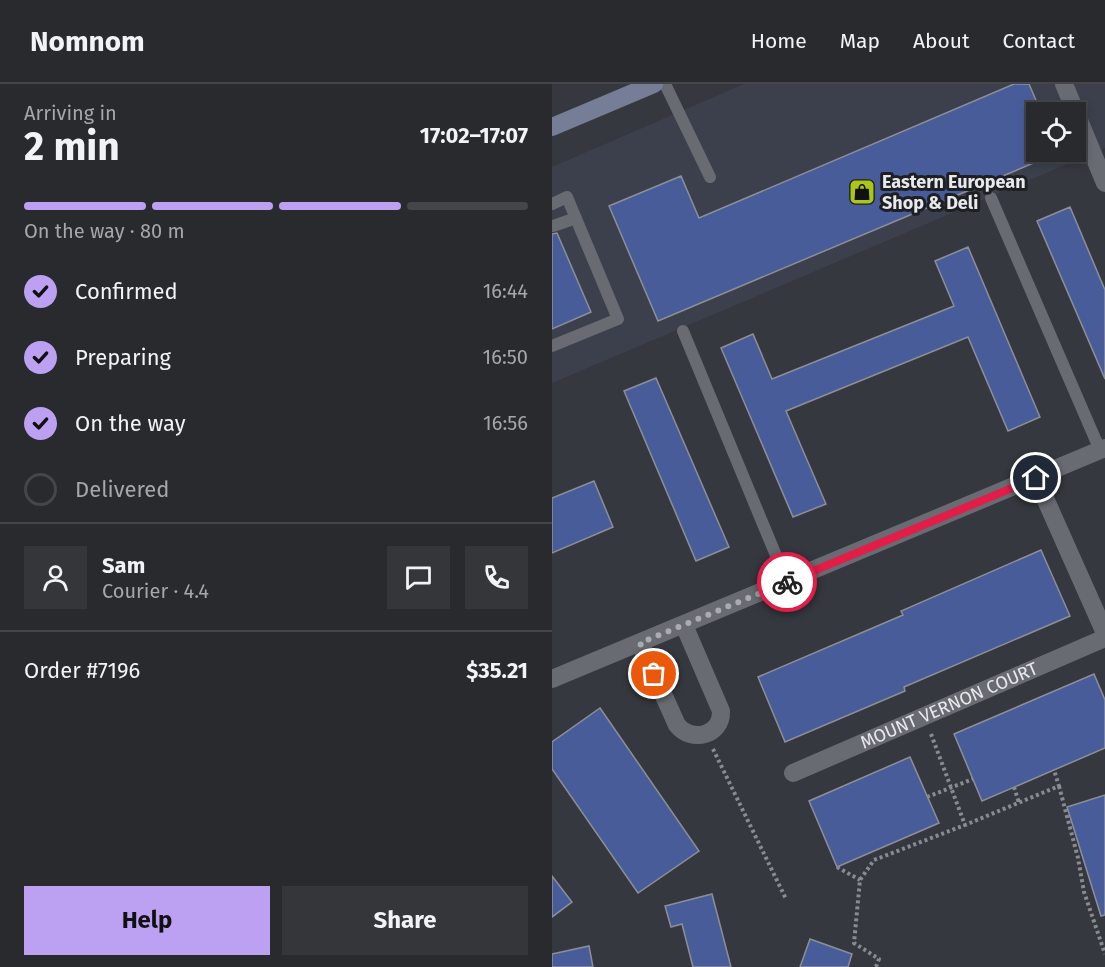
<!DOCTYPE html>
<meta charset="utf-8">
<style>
:root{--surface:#282a2e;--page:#34363a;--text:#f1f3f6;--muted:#a5a7aa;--line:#44464a;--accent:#bca0f2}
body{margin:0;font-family:"Fira Sans",sans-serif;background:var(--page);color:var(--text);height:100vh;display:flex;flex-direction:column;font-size:22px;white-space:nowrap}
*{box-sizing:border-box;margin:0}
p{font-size:20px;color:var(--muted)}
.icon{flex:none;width:33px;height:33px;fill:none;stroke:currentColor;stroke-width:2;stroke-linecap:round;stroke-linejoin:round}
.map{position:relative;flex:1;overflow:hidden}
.panel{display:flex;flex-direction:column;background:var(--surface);width:552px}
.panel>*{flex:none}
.fabs{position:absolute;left:474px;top:18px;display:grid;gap:12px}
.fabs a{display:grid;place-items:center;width:60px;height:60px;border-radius:0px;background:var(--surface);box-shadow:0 3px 9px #0003,0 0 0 2px var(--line);font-size:30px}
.pin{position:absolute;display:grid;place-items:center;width:51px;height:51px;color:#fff;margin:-26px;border:3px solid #fff;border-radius:50%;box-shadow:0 2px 6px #0007}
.courier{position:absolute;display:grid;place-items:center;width:60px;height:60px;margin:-30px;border:4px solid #e11d48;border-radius:50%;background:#fff;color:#222;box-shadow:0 2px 8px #0007}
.summary em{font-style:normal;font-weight:700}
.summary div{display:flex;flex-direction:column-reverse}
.summary{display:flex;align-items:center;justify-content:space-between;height:102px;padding:0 24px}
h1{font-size:39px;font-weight:700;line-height:45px}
.bar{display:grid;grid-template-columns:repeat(4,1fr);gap:9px 6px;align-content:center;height:72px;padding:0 24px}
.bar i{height:8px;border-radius:4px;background:var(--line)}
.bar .current{background:var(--accent)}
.bar p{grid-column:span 4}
.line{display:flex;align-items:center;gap:15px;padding:0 24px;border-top:2px solid var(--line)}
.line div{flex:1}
.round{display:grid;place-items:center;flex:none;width:63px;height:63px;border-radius:0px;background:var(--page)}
ol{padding:0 24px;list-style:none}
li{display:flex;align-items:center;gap:18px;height:66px}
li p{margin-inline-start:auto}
li .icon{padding:6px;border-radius:50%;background:var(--accent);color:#111;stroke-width:4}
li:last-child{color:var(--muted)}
li i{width:33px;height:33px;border:3px solid var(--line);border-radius:50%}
.button{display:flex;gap:12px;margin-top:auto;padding:12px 24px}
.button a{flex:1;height:69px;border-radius:0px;background:var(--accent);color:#111;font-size:24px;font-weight:700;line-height:69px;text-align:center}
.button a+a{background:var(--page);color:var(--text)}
header{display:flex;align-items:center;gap:36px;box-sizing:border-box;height:84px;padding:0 30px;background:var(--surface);border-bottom:2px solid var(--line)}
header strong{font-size:28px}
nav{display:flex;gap:33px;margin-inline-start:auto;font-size:21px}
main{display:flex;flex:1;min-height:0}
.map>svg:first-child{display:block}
.built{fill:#3c404c;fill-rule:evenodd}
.building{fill:#495c9a;stroke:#8d8f96;stroke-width:1.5}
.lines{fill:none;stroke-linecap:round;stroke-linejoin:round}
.path{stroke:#888b8f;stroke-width:4;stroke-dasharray:3 3;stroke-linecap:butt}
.lane{stroke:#686b71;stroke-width:12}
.street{stroke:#686b71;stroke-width:18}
.secondary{stroke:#757e96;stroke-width:18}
.done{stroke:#a9abaf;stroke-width:6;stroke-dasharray:0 10.8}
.route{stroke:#e11d48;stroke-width:8}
.labels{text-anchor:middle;stroke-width:6;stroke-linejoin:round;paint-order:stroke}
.poi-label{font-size:18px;font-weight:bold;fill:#e7e9ec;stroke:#1e1f22;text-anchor:start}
.street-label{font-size:18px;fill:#e7e9ec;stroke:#1e1f22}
</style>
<header>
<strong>Nomnom</strong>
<nav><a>Home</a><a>Map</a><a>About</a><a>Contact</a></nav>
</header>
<main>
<section class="panel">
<div class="summary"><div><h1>2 min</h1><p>Arriving in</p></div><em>17:02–17:07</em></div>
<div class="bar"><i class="current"></i><i class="current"></i><i class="current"></i><i></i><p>On the way · 80 m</p></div>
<ol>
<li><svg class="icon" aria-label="check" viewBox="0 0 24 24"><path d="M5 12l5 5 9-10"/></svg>Confirmed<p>16:44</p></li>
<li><svg class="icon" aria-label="check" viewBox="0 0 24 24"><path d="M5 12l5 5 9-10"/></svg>Preparing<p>16:50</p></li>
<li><svg class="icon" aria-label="check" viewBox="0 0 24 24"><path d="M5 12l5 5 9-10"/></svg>On the way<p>16:56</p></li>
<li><i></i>Delivered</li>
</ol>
<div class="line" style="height:108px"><a class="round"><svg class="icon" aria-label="person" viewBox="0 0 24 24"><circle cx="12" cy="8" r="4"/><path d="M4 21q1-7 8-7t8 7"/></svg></a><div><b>Sam</b><p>Courier · 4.4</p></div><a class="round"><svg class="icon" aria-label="chat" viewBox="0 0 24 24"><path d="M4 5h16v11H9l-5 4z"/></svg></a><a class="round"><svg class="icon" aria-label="phone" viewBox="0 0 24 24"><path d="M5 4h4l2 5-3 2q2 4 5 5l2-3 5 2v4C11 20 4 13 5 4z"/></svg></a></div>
<div class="line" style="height:78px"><div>Order #7196</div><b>$35.21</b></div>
<div class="button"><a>Help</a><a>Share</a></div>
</section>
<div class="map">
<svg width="553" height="883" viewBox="0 0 553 883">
<rect width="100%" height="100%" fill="#35383e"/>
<path class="built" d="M 192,0 L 553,0 L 553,64 L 0,299 L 0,83 ZM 484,28 L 524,28 L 524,68 L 484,68 Z"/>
<path class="building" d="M 462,0 L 477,0 L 489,28 L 484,28 L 484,78 L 106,237 L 57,122 L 129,92 L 147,134 Z
M 518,123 L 553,206 L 553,295 L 485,137 Z
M 5,149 L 39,228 L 0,245 L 0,150 Z
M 416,163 L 488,333 L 456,347 L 416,253 L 234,327 L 274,420 L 241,433 L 169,264 L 201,250 L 220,295 L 402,222 L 383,177 Z
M 104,294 L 177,463 L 144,477 L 72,307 Z
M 42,397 L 61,443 L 0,469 L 0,414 Z
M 489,466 L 518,532 L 352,603 L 353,607 L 233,658 L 206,593 L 351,531 L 349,527 Z
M 542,590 L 553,616 L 553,664 L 430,717 L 402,650 Z
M 48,624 L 147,767 L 86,809 L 0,685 L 0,658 Z
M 358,673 L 387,739 L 285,783 L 257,717 Z
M 553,711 L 553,831 L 549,832 L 515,723 Z
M 0,792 L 20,818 L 0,833 Z
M 160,810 L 179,883 L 141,883 L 130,840 L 119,843 L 113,822 Z
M 258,855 L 300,870 L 296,883 L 248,883 Z
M 37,862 L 41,883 L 0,883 L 0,870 Z"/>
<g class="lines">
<path class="path" d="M 379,650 L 413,741 L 507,702 L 502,686
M 161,665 L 234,815
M 507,702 L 526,774 L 532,808 L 553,870
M 462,703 L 467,719
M 375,713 L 421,695
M 285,783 L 308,796
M 324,883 L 327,875 L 302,859 L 308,796 L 322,776 L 413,741"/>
<path class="lane" d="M 113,0 L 158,93
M 439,114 L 548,366
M 0,120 L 15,113 L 66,235 L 0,262
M 1,142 L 24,134
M 131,247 L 235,498"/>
<g class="street">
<path d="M 512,0 L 553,99"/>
<path d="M 484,394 L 553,549"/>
<path d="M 88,559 L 125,641 C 139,659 170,652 169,627 L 132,541"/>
<path d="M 0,595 L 553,364"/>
<path id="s1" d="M 241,689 L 553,554"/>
</g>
<path class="secondary" d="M 0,43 L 102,0"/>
</g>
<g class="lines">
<path class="done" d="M 102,590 L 88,559 L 235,498"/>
<path class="route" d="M 235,498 L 484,394"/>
</g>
<defs>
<g id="shop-square" transform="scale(1.35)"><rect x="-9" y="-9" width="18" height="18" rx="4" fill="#aac716" stroke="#1e1f22"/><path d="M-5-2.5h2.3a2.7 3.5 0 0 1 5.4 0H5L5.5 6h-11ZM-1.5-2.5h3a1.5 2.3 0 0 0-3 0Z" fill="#111"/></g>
</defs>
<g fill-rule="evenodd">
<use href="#shop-square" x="310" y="108"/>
</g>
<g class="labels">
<g class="poi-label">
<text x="330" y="104">Eastern European<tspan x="330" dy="21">Shop &amp; Deli</tspan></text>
</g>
<g class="street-label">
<text dy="6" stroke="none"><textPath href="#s1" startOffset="170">MOUNT VERNON COURT</textPath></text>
</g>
</g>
</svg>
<div class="fabs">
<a><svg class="icon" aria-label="locate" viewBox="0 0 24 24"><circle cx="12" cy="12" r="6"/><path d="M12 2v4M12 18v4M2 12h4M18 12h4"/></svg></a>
</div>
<div class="pin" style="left:102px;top:590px;background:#ea580c"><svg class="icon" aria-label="bag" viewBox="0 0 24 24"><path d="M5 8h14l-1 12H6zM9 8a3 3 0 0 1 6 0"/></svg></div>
<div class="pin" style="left:484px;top:394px;background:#1f2937"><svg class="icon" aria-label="home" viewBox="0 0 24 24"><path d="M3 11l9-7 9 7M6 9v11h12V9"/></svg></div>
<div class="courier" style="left:235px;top:498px"><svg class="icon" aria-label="bike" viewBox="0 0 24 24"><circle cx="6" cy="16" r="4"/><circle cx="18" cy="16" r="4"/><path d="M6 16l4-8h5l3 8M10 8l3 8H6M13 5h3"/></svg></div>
</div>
</main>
